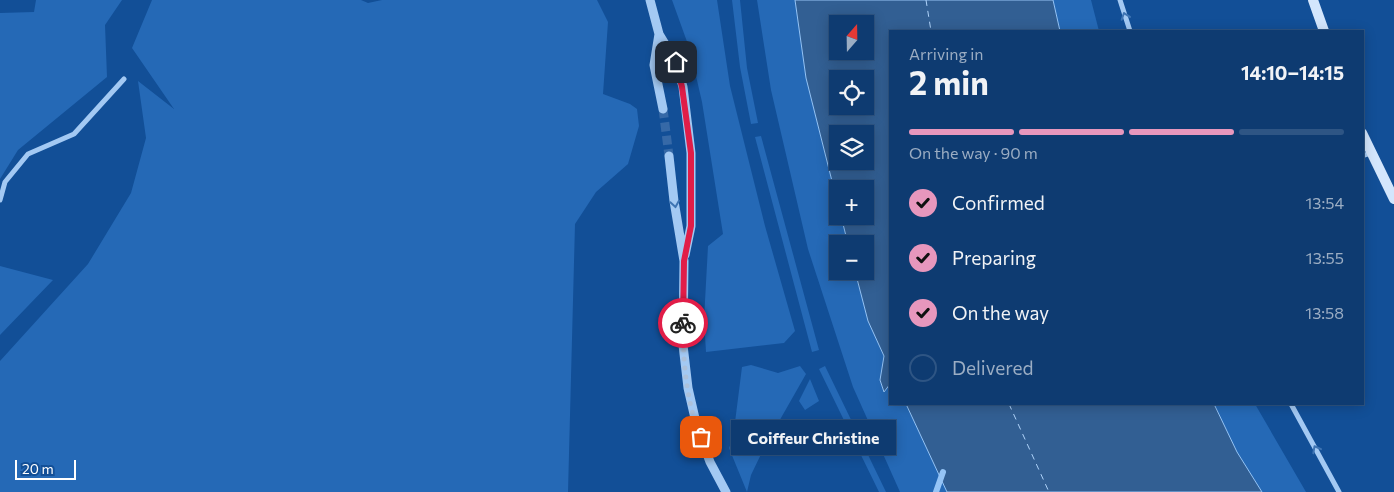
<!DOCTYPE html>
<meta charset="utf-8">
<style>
:root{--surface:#0e3b71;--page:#1c4679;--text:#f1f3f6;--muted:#9badc3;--line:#2e5584;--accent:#e797bd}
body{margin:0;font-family:Commissioner,sans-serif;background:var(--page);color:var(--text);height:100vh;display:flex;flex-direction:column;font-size:19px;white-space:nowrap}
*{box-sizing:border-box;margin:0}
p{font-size:16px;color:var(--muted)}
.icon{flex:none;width:28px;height:28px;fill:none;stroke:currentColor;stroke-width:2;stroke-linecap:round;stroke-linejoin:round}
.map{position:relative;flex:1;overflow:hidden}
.drawer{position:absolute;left:889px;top:30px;width:475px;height:375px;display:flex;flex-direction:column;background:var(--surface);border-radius:0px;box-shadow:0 2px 12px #0003,0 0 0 1px var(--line)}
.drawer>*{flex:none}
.needle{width:32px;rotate:20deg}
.buttons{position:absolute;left:829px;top:15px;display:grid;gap:10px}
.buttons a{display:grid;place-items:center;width:45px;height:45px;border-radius:0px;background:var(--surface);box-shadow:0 2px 12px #0003,0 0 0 1px var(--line);font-size:25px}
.scale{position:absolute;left:15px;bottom:12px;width:61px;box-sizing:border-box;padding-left:5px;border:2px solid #fff;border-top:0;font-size:14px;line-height:18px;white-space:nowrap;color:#fff;-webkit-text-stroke:4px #124f97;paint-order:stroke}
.pin{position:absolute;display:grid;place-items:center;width:42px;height:42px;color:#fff;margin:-21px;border-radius:10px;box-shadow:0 2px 8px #0006}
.courier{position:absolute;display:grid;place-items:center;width:50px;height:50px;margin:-25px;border:4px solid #e11d48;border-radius:50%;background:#fff;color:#222;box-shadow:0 1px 6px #0007}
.bubble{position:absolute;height:35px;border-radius:0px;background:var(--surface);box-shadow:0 2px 12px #0003,0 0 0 1px var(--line);font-size:16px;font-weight:700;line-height:35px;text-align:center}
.overview em{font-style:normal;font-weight:700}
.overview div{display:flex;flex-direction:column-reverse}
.overview{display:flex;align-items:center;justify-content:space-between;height:85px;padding:0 20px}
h1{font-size:32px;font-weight:700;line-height:38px}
.bar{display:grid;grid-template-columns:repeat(4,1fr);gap:8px 5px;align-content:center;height:60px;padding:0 20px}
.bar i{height:6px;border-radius:4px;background:var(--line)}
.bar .current{background:var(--accent)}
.bar p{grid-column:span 4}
ol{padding:0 20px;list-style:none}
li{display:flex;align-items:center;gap:15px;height:55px}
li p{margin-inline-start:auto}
li .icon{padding:5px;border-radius:50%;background:var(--accent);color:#111;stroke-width:4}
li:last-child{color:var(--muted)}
li i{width:28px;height:28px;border:2px solid var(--line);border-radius:50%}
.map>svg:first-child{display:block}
.green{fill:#2569b6}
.water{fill:#325f93;stroke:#95c4f6;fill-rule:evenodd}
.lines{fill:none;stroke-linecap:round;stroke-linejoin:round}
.stream{stroke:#95c4f6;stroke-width:6}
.ferry{stroke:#afd3fa;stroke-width:1;stroke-dasharray:6 5;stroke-linecap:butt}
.tertiary-tunnel{stroke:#3669a7;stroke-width:9;stroke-dasharray:9 4.5;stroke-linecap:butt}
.minor{stroke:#a3c9f3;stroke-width:5}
.tertiary{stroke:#a3c9f3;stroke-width:9}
.secondary{stroke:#d3e6fd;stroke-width:10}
.oneway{stroke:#3e74b3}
.done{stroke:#acc1db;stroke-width:5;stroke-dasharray:0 9}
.route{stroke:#e11d48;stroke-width:6}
</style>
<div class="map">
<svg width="1394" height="492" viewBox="0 0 1394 492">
<rect width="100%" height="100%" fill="#124f97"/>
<path class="green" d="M 36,0 L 122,0 L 105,25 L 107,77 L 18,150 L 0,179 L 0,13 L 34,12 Z
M 152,0 L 361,0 L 368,3 L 382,0 L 597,0 L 608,22 L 603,94 L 630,104 L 637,109 L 639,126 L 628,164 L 596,192 L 575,224 L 568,492 L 0,492 L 0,361 L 88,264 L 131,193 L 146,138 L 138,81 L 174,109 L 132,48 Z
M 672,0 L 717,0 L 730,86 L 765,226 L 795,331 L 784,343 L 706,352 L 704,320 L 708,246 L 723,234 L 702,102 L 690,50 Z
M 732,0 L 740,0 L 747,68 L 758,123 L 751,124 L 740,67 Z
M 757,0 L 795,0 L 806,78 L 837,201 L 838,216 L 841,216 L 848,244 L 838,244 L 838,271 L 855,271 L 868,321 L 884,356 L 880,380 L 884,392 L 890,384 L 890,404 L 906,404 L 947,492 L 900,492 L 853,387 L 808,249 L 771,90 Z
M 1053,0 L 1091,0 L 1099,31 L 1060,31 Z
M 761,136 L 819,350 L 812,352 L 755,137 Z
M 0,266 L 53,280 L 0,335 Z
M 751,365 L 778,373 L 800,366 L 806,374 L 765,446 L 751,475 L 747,492 L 729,448 L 733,438 L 742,367 Z
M 825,366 L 886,492 L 879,492 L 819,369 Z
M 810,379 L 819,401 L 805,410 L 799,401 Z
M 1214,404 L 1255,404 L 1306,492 L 1262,492 L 1237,452 Z"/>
<path class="water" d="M 795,0 L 1053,0 L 1060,31 L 890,31 L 890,384 L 884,392 L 880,380 L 884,356 L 868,321 L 855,271 L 865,271 L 865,244 L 848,244 L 841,216 L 865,216 L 865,189 L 838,189 L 837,201 L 806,78 ZM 838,24 L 865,24 L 865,51 L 838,51 ZM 838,79 L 865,79 L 865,106 L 838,106 ZM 838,134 L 865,134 L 865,161 L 838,161 Z
M 906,404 L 1214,404 L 1237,452 L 1262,492 L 947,492 Z"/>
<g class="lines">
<path class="stream" d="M 936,492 L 943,472"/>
<path class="ferry" d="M 926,0 L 931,31
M 1009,404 L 1049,492"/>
<path class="tertiary-tunnel" d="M 663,109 L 669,156"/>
<path class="minor" d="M 1120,0 L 1130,31
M 1362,156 L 1371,153
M 0,200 L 5,182 L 28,154 L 74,134 L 124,79
M 1291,404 L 1339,492"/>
<path class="tertiary" d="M 650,0 L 659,34 L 676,62 L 683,87 L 691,153 L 691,226 L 685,255
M 659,34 L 654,65 L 663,109
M 669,156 L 674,201 L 684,261 L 683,345 L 688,388 L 697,427 L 710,462 L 726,492"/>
<path class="secondary" d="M 1313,0 L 1324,31
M 1362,133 L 1394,199"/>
</g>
<defs><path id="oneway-chevron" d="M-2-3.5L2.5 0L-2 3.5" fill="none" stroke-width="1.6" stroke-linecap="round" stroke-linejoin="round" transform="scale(1.25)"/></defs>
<g class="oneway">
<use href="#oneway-chevron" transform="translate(1125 16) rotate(-109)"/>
<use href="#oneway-chevron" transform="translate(675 204) rotate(81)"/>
<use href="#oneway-chevron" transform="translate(1316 449) rotate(-118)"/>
</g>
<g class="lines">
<path class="done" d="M 683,323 C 683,360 686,403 701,437"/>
<path class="route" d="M 676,62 L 682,87 L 691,153 L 691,226 L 684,261 L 683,323"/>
</g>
</svg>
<div class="buttons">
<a><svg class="needle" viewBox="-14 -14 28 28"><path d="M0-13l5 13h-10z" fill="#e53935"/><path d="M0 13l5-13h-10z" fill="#9badc3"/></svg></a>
<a><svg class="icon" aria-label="locate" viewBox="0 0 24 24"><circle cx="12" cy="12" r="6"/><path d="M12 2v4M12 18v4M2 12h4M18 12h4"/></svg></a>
<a><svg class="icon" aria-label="layers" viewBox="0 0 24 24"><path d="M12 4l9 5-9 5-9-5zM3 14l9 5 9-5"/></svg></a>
<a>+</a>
<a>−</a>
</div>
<div class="scale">20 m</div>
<div class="pin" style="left:701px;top:437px;background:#ea580c"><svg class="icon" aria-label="bag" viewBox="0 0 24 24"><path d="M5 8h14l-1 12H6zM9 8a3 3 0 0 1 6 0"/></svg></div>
<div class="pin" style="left:676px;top:62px;background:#1f2937"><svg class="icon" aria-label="home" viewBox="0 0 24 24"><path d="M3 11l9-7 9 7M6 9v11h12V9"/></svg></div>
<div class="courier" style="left:683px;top:323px"><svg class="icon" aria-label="bike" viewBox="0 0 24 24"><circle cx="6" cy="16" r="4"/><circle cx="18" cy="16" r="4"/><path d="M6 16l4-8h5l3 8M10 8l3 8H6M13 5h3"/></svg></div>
<div class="bubble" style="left:731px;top:420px;width:165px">Coiffeur Christine</div>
<section class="drawer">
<div class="overview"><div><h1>2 min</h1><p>Arriving in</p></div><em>14:10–14:15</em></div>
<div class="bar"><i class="current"></i><i class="current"></i><i class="current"></i><i></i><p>On the way · 90 m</p></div>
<ol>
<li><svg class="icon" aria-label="check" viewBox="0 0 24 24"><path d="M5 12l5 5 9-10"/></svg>Confirmed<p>13:54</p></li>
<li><svg class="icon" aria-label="check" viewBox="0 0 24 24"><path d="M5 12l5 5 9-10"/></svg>Preparing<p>13:55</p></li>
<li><svg class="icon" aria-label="check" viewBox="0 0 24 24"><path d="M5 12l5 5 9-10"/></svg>On the way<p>13:58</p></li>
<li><i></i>Delivered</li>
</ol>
</section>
</div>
